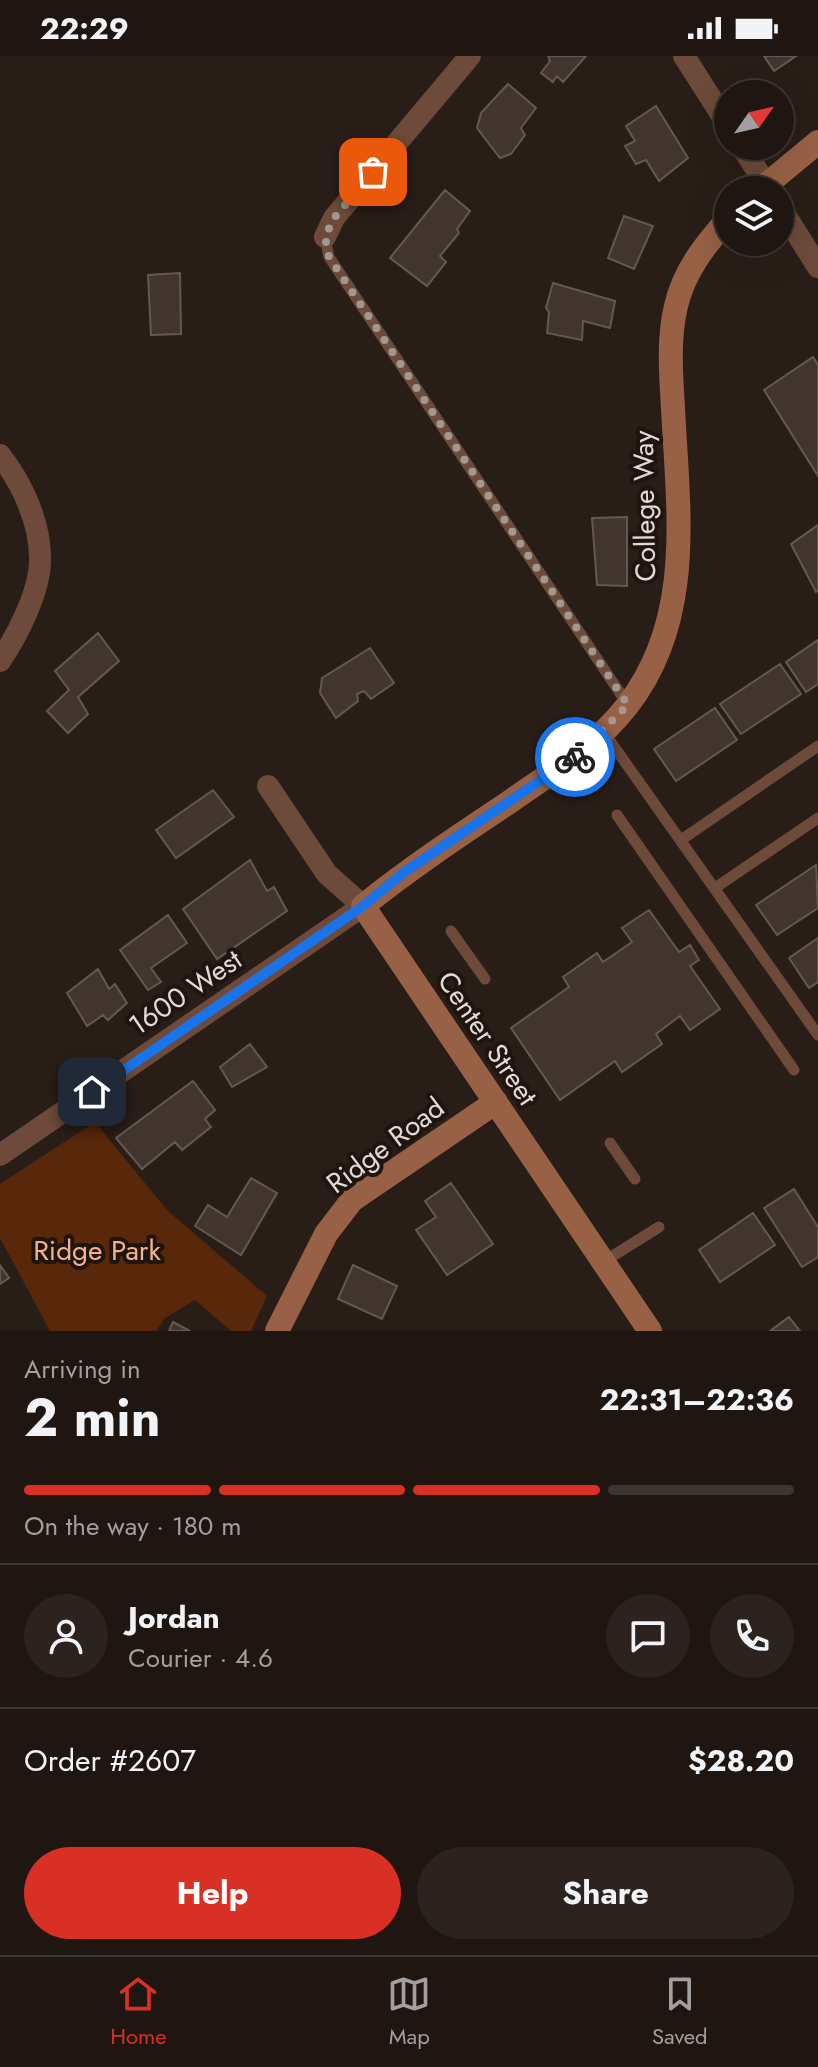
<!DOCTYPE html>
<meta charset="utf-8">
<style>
:root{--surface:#1f1611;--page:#2c231f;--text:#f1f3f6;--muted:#a19f9f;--line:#3c3531;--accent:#d93025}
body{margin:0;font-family:Jost,sans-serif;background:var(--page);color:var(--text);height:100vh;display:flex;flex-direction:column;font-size:30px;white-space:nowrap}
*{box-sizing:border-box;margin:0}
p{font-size:26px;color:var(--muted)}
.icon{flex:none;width:44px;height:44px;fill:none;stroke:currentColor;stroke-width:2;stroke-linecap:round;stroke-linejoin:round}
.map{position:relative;height:1275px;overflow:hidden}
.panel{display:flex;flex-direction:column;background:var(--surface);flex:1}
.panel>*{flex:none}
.needle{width:52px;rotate:56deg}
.tools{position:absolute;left:714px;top:24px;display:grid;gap:16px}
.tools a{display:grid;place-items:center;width:80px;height:80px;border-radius:50%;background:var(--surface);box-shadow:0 8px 32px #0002,0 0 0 2px var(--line);font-size:40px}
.pin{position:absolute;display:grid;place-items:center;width:68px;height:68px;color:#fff;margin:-34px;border-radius:16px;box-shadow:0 4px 12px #0006}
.courier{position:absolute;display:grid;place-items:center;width:80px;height:80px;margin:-40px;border:6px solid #1a73e8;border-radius:50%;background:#fff;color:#222;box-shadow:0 2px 10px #0007}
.summary em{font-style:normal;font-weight:700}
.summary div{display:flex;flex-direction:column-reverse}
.summary{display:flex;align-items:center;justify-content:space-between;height:136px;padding:0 24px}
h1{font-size:52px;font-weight:700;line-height:60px}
.bar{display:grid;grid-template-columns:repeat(4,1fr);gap:12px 8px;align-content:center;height:96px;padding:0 24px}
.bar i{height:10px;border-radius:6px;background:var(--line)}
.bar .on{background:var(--accent)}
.bar p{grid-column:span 4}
.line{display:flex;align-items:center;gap:20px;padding:0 24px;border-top:2px solid var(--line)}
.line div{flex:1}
.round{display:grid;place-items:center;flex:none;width:84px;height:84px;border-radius:42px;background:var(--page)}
.button{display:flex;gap:16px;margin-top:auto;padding:16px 24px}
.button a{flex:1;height:92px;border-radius:48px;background:var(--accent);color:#fff;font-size:32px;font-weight:700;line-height:92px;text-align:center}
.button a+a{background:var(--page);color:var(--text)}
.status{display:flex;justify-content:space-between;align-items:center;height:56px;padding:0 40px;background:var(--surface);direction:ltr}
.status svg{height:22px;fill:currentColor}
.menu{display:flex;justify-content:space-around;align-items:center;height:112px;border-top:2px solid var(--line);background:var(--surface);font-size:22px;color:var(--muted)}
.menu a{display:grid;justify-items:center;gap:4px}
.menu .on{color:var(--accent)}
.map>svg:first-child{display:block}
.green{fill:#592709}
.building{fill:#42352f;stroke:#665851;stroke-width:2}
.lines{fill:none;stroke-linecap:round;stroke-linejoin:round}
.lane{stroke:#6d4a39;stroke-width:11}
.street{stroke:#6d4a39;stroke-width:22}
.secondary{stroke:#986145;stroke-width:24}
.done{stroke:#a19893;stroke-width:8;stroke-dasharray:0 14.4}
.route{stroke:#1a73e8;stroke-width:10}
.labels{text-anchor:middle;stroke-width:8;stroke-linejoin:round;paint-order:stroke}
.street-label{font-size:28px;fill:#e2dad6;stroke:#1f140e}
.park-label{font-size:28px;fill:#f5b291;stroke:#1f140e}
</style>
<div class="status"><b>22:29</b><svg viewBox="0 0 49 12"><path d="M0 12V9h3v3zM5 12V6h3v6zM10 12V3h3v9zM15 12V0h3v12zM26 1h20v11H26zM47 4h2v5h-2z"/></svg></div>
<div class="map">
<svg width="818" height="1275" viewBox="0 0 818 1275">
<rect width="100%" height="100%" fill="#291d17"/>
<path class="green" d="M 95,1066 L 167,1154 L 267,1240 L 251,1275 L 231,1275 L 195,1244 L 165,1262 L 156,1275 L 50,1275 L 0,1182 L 0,1128 Z"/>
<path class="building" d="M 548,0 L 586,0 L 563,26 L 557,20 L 553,26 L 541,17 L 550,5 Z
M 764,0 L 796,0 L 774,15 Z
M 508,28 L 536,52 L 521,72 L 525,79 L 511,98 L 500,102 L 477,72 L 481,57 Z
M 656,50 L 688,102 L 659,125 L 646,104 L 636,108 L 625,90 L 635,85 L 626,70 Z
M 445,134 L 470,155 L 457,173 L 459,177 L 440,200 L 446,206 L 427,230 L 390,202 Z
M 624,160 L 653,170 L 634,213 L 608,202 Z
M 180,217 L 181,278 L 151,279 L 148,219 Z
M 553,227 L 615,245 L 610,272 L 583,265 L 582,284 L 547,277 L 549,256 L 546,252 Z
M 813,301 L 818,309 L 818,420 L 764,334 Z
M 627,461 L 627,530 L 597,529 L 592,462 Z
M 818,469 L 818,535 L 816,536 L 791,488 Z
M 98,577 L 119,605 L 78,641 L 88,658 L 68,677 L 47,655 L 69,634 L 55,615 Z
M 818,584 L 818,628 L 806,636 L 786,606 Z
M 370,592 L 394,627 L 371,643 L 364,635 L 357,638 L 358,645 L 336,662 L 320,637 L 322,622 Z
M 780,608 L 801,638 L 741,678 L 720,648 Z
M 715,652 L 737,684 L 676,725 L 654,693 Z
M 213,734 L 234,761 L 176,802 L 156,774 Z
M 250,804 L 267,835 L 274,831 L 287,855 L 217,903 L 183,853 Z
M 816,809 L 818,852 L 777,879 L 756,849 Z
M 649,854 L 679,896 L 690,889 L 699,904 L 690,910 L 720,953 L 690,974 L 680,960 L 656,978 L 662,988 L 622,1016 L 615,1005 L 560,1044 L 511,972 L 569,931 L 563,921 L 597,897 L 603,906 L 632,886 L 622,872 Z
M 168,859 L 187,887 L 151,912 L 161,926 L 148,934 L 120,894 Z
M 818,882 L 818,926 L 809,932 L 789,902 Z
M 98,913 L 109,933 L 115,928 L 127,947 L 108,964 L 103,959 L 87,970 L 67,937 Z
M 250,988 L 267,1011 L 232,1031 L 220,1011 Z
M 193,1025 L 215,1054 L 205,1063 L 211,1071 L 182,1094 L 175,1086 L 142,1113 L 116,1082 Z
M 251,1122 L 277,1137 L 241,1199 L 195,1170 L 208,1149 L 227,1161 Z
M 451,1127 L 493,1188 L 447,1219 L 416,1174 L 436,1161 L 425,1145 Z
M 794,1133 L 818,1171 L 818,1201 L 802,1211 L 764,1152 Z
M 753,1157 L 775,1189 L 720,1226 L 699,1194 Z
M 0,1209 L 9,1222 L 0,1228 Z
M 353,1209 L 397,1230 L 382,1263 L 338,1243 Z
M 789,1261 L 800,1275 L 770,1275 Z
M 173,1266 L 190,1275 L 169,1275 Z"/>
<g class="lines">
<path class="lane" d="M 325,181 L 329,201 L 628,649
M 603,675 L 818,979
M 617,759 L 794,1014
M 681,784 L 818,690
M 715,832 L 818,762
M 451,875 L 485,923
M 610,1087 L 635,1123
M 603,1206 L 659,1171"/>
<path class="street" d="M 684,0 L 728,69
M 741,90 L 770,134
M 780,151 L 818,211
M 325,181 L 334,162 L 470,0
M 0,399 C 22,427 40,466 40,502 C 41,534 17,580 0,605
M 0,1099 L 363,850 L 327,818 L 268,730"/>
<path class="secondary" d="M 760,134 L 818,86
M 277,1275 L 326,1178 L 352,1144 L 496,1046
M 650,1275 L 363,850 C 410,812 460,779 511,745 C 552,716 596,690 627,650 C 695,563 678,454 673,352 C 671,319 668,283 676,250 C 684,215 705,189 728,163"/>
</g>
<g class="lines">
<path class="done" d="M 373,116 L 334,162 L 325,181 L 329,201 L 628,649 L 575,701"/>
<path class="route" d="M 92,1036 L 363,850 L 403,817 L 575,701"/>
</g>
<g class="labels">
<g class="street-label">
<text transform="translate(644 450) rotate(-91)" y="10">College Way</text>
<text transform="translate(185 936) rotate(-34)" y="10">1600 West</text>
<text transform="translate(488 982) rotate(56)" y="10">Center Street</text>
<text transform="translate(385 1089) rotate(-37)" y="10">Ridge Road</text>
</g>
<g class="park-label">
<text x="97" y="1204">Ridge Park</text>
</g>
</g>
</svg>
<div class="tools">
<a><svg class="needle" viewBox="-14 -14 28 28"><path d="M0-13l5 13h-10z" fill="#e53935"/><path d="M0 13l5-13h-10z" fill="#a19f9f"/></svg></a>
<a><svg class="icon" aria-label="layers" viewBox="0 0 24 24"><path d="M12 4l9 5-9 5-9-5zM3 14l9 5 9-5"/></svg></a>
</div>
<div class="pin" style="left:373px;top:116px;background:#ea580c"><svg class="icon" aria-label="bag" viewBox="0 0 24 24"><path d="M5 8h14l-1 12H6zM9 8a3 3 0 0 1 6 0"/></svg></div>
<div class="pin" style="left:92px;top:1036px;background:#1f2937"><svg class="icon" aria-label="home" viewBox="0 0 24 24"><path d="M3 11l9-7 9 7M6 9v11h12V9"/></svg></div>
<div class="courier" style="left:575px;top:701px"><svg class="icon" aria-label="bike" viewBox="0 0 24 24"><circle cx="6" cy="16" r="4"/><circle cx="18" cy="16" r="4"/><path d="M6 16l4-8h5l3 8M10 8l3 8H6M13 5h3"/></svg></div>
</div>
<section class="panel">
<div class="summary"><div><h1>2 min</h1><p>Arriving in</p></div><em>22:31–22:36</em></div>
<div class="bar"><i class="on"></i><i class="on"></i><i class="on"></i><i></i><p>On the way · 180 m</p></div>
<div class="line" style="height:144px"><a class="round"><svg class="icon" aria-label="person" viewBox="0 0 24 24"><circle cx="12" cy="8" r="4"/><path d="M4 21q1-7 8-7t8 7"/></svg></a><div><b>Jordan</b><p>Courier · 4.6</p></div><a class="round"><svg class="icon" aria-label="chat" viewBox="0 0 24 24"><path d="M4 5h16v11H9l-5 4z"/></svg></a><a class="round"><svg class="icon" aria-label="phone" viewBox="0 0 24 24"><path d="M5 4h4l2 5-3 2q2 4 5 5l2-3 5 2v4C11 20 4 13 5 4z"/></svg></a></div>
<div class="line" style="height:104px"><div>Order #2607</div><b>$28.20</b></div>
<div class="button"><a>Help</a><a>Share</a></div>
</section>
<nav class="menu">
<a class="on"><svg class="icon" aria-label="home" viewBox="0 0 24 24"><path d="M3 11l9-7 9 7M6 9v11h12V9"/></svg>Home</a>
<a><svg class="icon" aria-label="map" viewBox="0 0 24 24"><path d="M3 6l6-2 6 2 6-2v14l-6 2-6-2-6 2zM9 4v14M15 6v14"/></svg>Map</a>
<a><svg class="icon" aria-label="saved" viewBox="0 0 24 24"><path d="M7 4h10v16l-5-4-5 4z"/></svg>Saved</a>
</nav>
